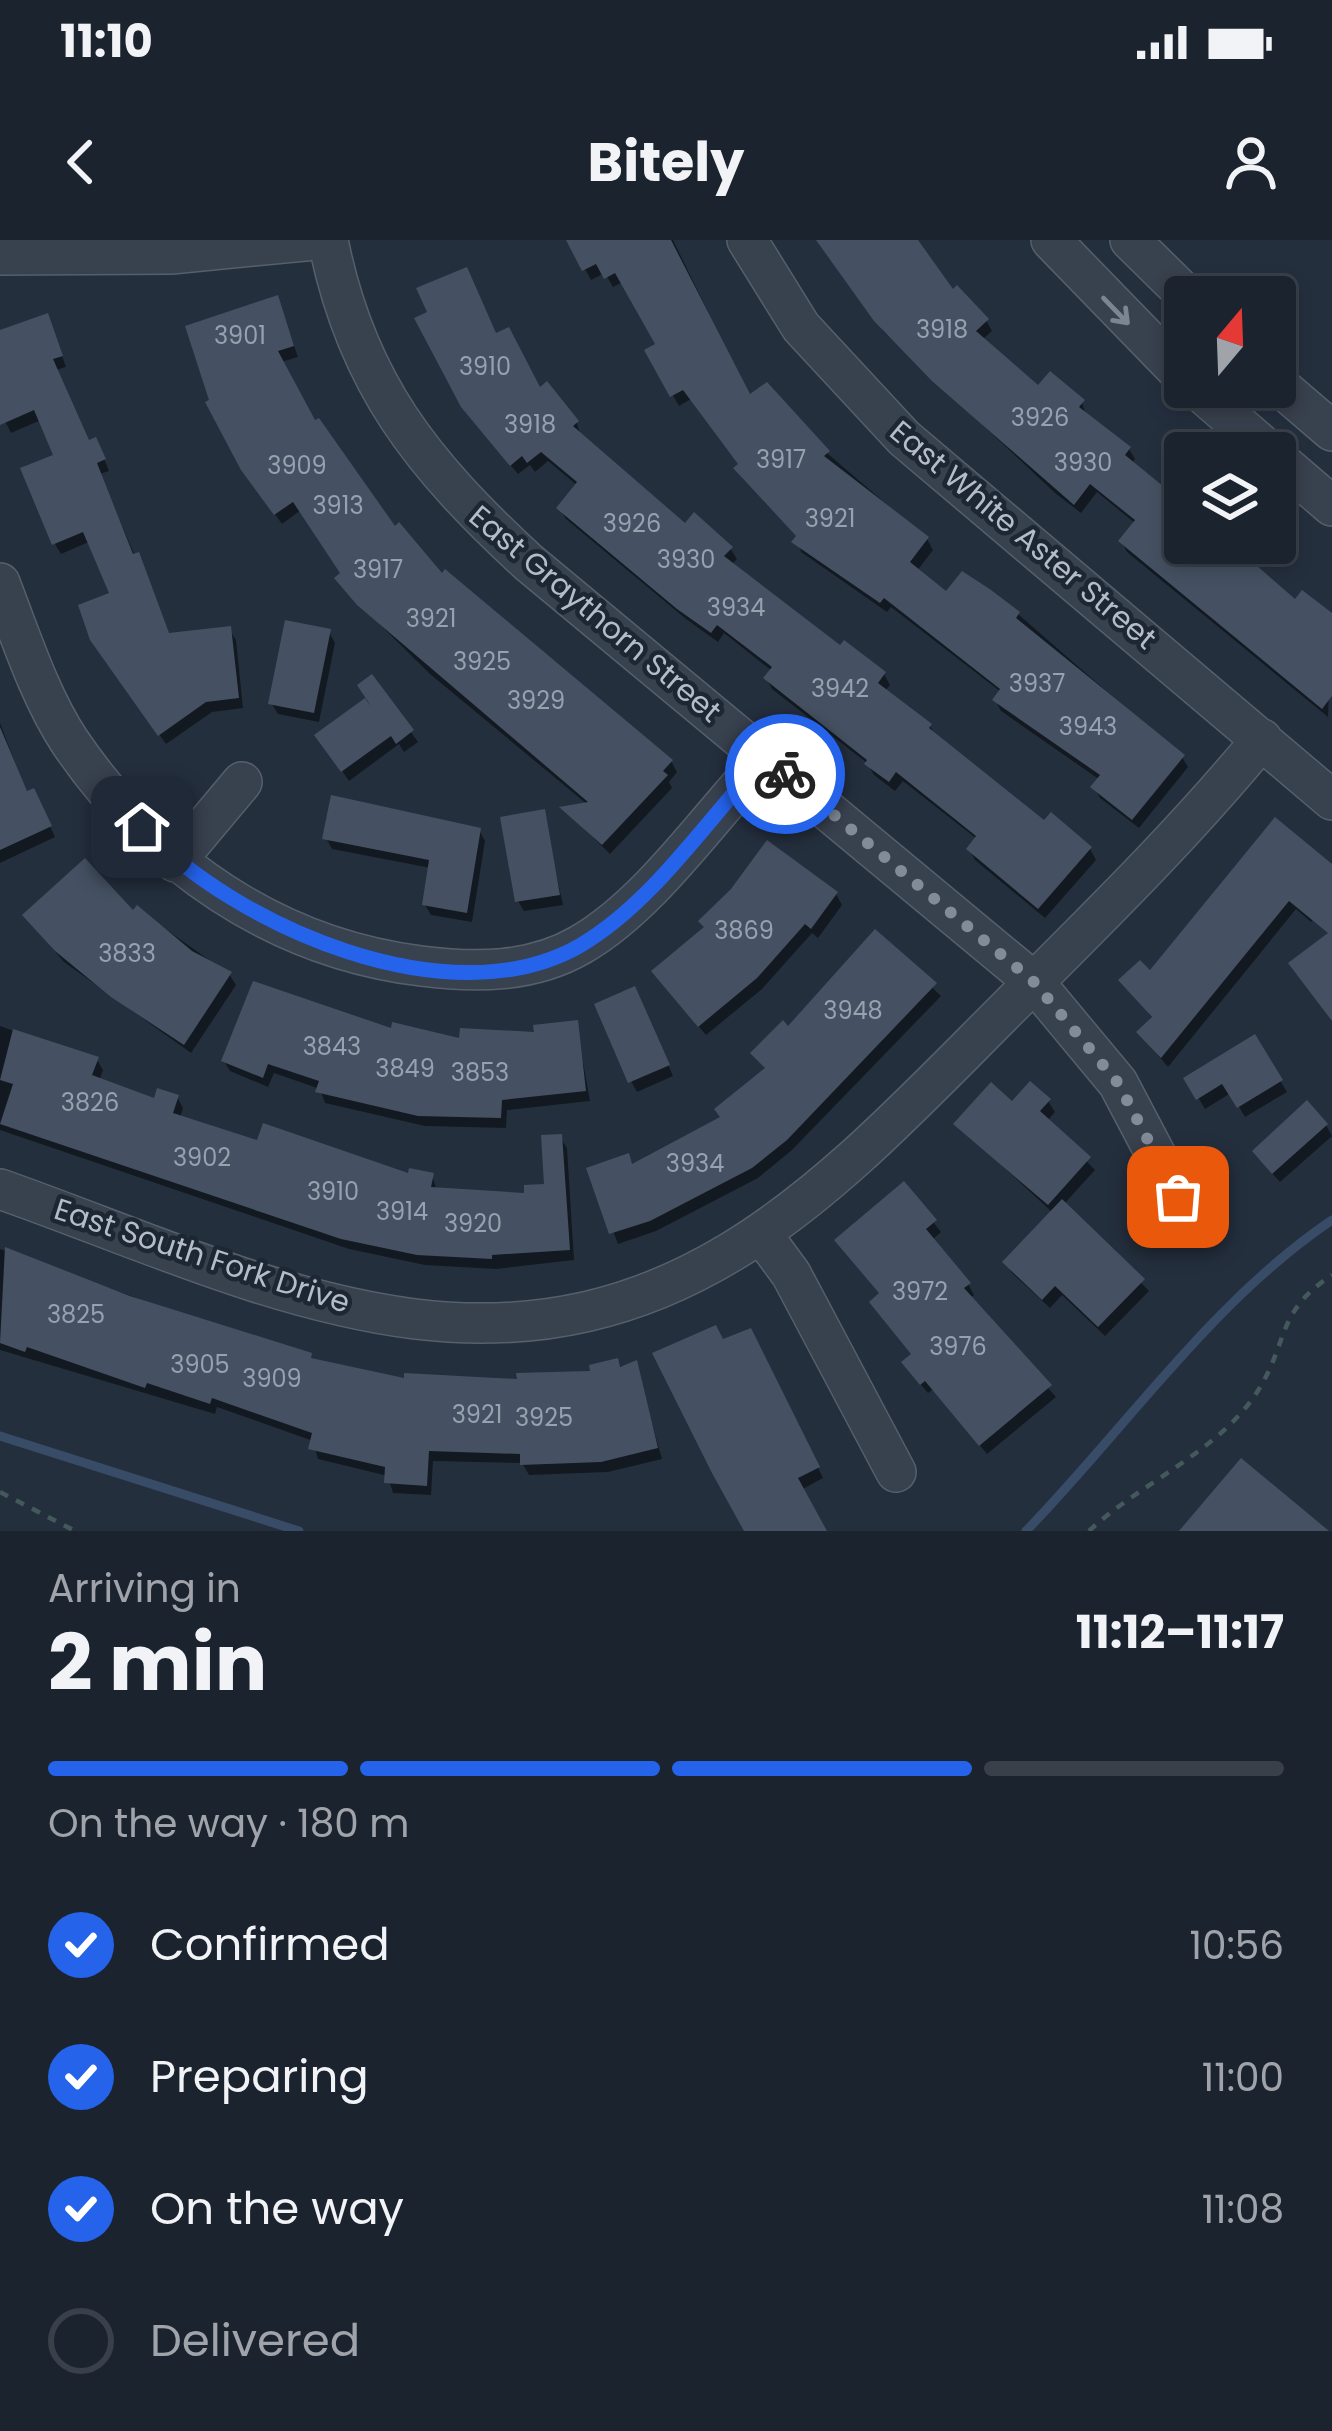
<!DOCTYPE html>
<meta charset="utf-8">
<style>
:root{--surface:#1b232e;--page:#242b36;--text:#f1f3f6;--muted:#a0a4aa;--line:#39404a;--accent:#2563eb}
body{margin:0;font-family:Poppins,sans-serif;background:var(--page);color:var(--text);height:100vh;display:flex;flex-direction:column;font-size:45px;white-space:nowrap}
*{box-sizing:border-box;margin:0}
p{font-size:39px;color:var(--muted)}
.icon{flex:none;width:66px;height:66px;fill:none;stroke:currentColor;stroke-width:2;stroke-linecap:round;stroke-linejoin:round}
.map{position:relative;height:1291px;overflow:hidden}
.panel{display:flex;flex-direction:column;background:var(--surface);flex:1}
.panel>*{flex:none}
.needle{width:78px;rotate:19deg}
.controls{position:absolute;left:1164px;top:36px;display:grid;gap:24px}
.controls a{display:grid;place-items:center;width:132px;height:132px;border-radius:12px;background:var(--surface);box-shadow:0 6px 18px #0003,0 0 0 3px var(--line);font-size:60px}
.pin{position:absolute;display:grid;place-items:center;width:102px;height:102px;color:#fff;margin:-51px;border-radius:24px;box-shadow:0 6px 18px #0006}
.courier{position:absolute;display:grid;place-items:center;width:120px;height:120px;margin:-60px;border:9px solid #2563eb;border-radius:50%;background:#fff;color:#222;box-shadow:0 3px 15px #0007}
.summary em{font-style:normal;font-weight:700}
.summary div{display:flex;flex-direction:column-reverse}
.summary{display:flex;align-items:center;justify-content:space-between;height:204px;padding:0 48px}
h1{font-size:78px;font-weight:700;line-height:90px}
.bar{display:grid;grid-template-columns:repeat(4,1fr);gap:18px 12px;align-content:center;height:144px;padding:0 48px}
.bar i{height:15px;border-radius:9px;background:var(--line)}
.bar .on{background:var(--accent)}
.bar p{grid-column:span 4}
ol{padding:0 48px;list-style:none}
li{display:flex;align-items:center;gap:36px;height:132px}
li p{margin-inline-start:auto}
li .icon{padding:12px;border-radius:50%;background:var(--accent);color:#fff;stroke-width:4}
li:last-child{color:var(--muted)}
li i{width:66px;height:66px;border:6px solid var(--line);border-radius:50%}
.status{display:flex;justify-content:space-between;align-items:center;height:84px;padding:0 60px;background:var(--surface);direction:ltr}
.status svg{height:33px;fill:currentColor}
header{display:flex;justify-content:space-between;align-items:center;height:156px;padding:0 48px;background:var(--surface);font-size:54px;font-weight:700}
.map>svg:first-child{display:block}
.shadow{fill:#0007}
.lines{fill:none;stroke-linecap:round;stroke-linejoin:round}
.stream{stroke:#394c67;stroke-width:9}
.building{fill:#455162}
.minor-casing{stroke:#565f6c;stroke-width:42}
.path{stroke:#44595c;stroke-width:4.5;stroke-dasharray:9 9;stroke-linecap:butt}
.minor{stroke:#38414e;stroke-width:39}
.oneway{stroke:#7c8592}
.done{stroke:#828b98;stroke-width:12;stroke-dasharray:0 21.6}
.route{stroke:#2563eb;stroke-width:15}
.labels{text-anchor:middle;stroke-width:9;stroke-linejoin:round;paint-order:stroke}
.number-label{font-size:24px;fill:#98a1af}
.street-label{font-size:30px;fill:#b4bcc9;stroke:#1d2633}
</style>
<div class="status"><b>11:10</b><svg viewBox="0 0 49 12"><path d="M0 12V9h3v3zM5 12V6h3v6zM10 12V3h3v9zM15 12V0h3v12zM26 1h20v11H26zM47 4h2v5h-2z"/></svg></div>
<header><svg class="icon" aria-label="back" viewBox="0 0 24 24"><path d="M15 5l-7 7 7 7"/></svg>Bitely<svg class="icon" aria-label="person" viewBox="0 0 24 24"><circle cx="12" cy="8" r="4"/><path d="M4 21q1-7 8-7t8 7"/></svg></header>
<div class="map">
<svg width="1332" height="1291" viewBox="0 0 1332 1291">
<rect width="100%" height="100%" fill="#242f3e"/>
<path class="shadow" d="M 569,0 L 673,0 L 708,72 L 702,75 L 750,159 L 827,213 L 927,299 L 933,310 L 917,331 L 946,355 L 1018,374 L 1182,517 L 1188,527 L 1139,588 L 1100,558 L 1094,547 L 1100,540 L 1001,471 L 995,460 L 1001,452 L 891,367 L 887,372 L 801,312 L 798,298 L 743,239 L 737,229 L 741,225 L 691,159 L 679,166 L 648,111 L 659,105 L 623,42 L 613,47 L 605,33 L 591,40 Z
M 824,0 L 914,0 L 952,54 L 986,80 L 992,91 L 982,100 L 1038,150 L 1082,162 L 1086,176 L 1129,209 L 1135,219 L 1131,224 L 1185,270 L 1185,303 L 1224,303 L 1296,363 L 1332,377 L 1328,477 L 1127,312 L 1121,301 L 1136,284 L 1097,252 L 1081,273 L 1055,253 L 884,92 Z
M 277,59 L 298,117 L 281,122 L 315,185 L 394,290 L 442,338 L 671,521 L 677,532 L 669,542 L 672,548 L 610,614 L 564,569 L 588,565 L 430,434 L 344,349 L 343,334 L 301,270 L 282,284 L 251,241 Z
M 52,87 L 66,127 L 56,130 L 89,203 L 101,211 L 109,231 L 100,234 L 169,396 L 229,389 L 236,400 L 243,468 L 212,472 L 166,504 L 100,411 L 113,355 L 91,301 L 61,314 L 55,304 L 57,216 L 41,180 L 11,193 L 0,171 L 0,93 Z
M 496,97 L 540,151 L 577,183 L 580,195 L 685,287 L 730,308 L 737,319 L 731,325 L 840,410 L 884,434 L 890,445 L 884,452 L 930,486 L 937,499 L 1044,584 L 1090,609 L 1096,620 L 1045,678 L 975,620 L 969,609 L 977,599 L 903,541 L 895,551 L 874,535 L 867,523 L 772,449 L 766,438 L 772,431 L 724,393 L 718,402 L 686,379 L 566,279 L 560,269 L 578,246 L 548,221 L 535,232 L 530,225 L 518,234 L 471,178 Z
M 329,392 L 335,403 L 319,482 L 278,474 L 271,463 Z
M 372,438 L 418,502 L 404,512 L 399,504 L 349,541 L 318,496 L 368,459 Z
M 0,483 L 27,554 L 39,562 L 55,597 L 0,623 Z
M 543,573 L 563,665 L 524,671 L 518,661 Z
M 479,590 L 485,601 L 472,682 L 431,675 L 425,665 L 431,628 L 332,609 L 326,598 Z
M 1332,628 L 1332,657 L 1311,682 L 1296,669 L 1168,827 L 1140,793 L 1154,780 L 1122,741 L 1150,735 Z
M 836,654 L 842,665 L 818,698 L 812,693 L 762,749 L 706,795 L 661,742 L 706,690 Z
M 137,669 L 229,734 L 236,745 L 191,813 L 64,722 L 25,676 L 133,675 Z
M 876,693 L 941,756 L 792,910 L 758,938 L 656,991 L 618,1004 L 590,930 L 633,927 L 723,879 L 767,831 L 754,814 L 788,790 Z
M 640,760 L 673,836 L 637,852 L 631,841 Z
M 576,783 L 590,861 L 507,870 L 506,888 L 425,886 L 325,863 L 320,849 L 274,833 L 268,847 L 230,831 L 224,821 L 393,792 L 462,802 L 537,795 Z
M 0,786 L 97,820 L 103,830 L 99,841 L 156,861 L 177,857 L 183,868 L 180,878 L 259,904 L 410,937 L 432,935 L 437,951 L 527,957 L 547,947 L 560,897 L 567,908 L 574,1020 L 496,1029 L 425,1025 L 349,1009 L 0,890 Z
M 1254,798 L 1287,852 L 1245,877 L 1231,853 L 1205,869 L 1187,839 Z
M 1048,861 L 1055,872 L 1047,881 L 1095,930 L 1064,964 L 1149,1051 L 1105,1096 L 1062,1055 L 1050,1068 L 1012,1033 L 1006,1023 L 1053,973 L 957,884 L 1012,866 Z
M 1326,885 L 1332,896 L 1280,942 L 1262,922 Z
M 904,945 L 941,992 L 932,1000 L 968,1044 L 974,1055 L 969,1059 L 1056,1157 L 987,1214 L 933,1149 L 928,1153 L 911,1133 L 913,1116 L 882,1055 Z
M 0,1009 L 313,1121 L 407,1142 L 520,1142 L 635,1124 L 662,1219 L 608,1232 L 529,1235 L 522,1223 L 433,1221 L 431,1255 L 393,1253 L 388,1236 L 318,1219 L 313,1201 L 217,1167 L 215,1174 L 0,1110 Z
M 756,1102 L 823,1238 L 801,1250 L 824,1291 L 747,1291 L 657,1114 Z"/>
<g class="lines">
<path class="stream" d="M 0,1196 L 299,1291
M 1026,1291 C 1126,1188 1212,1061 1332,980"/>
</g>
<path class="building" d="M 566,0 L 671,0 L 750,154 L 767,142 L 830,211 L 824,216 L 929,297 L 910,322 L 946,351 L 962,331 L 991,350 L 1020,372 L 1016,378 L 1185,515 L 1132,580 L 1090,547 L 1100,535 L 992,460 L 1000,449 L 884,358 L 880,363 L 791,302 L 796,296 L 733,228 L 738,224 L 683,150 L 670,157 L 644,110 L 655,104 L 615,33 L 604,39 L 596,24 L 582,31 Z
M 816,0 L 918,0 L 953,49 L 957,45 L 989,79 L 976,91 L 1038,145 L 1050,131 L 1085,160 L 1079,167 L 1131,207 L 1125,215 L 1185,264 L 1185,303 L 1231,303 L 1295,359 L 1302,350 L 1332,373 L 1332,456 L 1322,469 L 1118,301 L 1135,280 L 1090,244 L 1074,265 L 932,141 L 874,81 Z
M 467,27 L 496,93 L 509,87 L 540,147 L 547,141 L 579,181 L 573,186 L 685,283 L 694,272 L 733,307 L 724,316 L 840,405 L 844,400 L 886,432 L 878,443 L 932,484 L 929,488 L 1044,580 L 1051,572 L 1092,607 L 1038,669 L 966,609 L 976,596 L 896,532 L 889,542 L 864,524 L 867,520 L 763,438 L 772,427 L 717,385 L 711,393 L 677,369 L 556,268 L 577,242 L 541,212 L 527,223 L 522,216 L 510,226 L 461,167 L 414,78 L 427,72 L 416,48 Z
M 278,55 L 294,106 L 278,111 L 315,180 L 319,178 L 395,286 L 399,282 L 442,333 L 445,329 L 673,520 L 663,531 L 668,535 L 602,605 L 559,567 L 588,562 L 357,365 L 334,338 L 340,333 L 293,262 L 274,275 L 241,230 L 205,162 L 209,160 L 185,86 Z
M 48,73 L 63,116 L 53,119 L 89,200 L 96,197 L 106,219 L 97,223 L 133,314 L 139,312 L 169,393 L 231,386 L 239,458 L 206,462 L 158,496 L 90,400 L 78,365 L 109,353 L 83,292 L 52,305 L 20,228 L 53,215 L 34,170 L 0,185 L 0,90 Z
M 285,380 L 331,389 L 314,473 L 268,464 Z
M 372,434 L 414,490 L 396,504 L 391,496 L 341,532 L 314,495 L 365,458 L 371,466 L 357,445 Z
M 0,487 L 27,551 L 34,548 L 52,586 L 0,610 Z
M 331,555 L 481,588 L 467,673 L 422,665 L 429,620 L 322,599 Z
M 545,569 L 560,655 L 515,662 L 500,577 Z
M 1275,577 L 1332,624 L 1332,781 L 1288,723 L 1328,693 L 1289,661 L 1161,818 L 1136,792 L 1152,777 L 1118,740 L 1140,720 L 1150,730 Z
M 767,600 L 838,652 L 811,689 L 805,684 L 757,738 L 698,787 L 651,731 L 704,687 L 698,681 L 731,649 Z
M 85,618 L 133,670 L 137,665 L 192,711 L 232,732 L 184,805 L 111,757 L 55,711 L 22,675 Z
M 875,689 L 937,743 L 787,900 L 752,928 L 650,981 L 609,994 L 586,928 L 629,913 L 632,924 L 720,877 L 714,869 L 765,828 L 750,813 L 783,780 L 788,786 Z
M 253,741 L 391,788 L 392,782 L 459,798 L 460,788 L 534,792 L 533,785 L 578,780 L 586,851 L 502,860 L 501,878 L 418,876 L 315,852 L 319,841 L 268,824 L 263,838 L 221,821 Z
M 635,746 L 670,825 L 628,843 L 594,764 Z
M 13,789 L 99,817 L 92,835 L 154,858 L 157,848 L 179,855 L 173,873 L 257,900 L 263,883 L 408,933 L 409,928 L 434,933 L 431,947 L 524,953 L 524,945 L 544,944 L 541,895 L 562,894 L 570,1010 L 492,1015 L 492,1019 L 417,1015 L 341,999 L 0,884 L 13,844 L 0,840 Z
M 1255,794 L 1283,840 L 1237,868 L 1222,844 L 1196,860 L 1183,838 Z
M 1030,841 L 1051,859 L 1040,871 L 1091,917 L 1048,965 L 953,884 L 991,842 L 1012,861 Z
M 1307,860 L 1328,884 L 1272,934 L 1252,911 Z
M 904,941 L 937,980 L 926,989 L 971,1043 L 964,1048 L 1052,1145 L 979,1206 L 925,1141 L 920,1145 L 901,1122 L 911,1114 L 869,1062 L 879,1053 L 834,1000 Z
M 1062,959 L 1145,1039 L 1098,1087 L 1055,1046 L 1042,1060 L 1002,1022 Z
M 5,1007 L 130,1056 L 312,1113 L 311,1118 L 404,1138 L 404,1133 L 517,1139 L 516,1133 L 590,1131 L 589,1125 L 618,1118 L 620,1127 L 637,1120 L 658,1208 L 601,1222 L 520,1225 L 520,1214 L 429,1211 L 427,1246 L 384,1243 L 385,1227 L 308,1209 L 312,1193 L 212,1158 L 210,1164 L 147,1143 L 145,1148 L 27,1107 L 25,1112 L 0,1103 Z
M 716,1085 L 723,1099 L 751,1088 L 820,1227 L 798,1238 L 827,1291 L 744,1291 L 712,1233 L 652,1113 Z
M 1241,1218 L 1329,1291 L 1179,1291 Z"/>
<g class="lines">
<g class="minor-casing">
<path id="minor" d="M 328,0 C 356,143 423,225 528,322 L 1034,742 L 1118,843 L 1178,957
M 747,0 L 801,87 L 904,198 L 1332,560
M 1051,0 L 1185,138
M 1130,0 L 1188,57
M 0,15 L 171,14 L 315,0
M 1275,142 L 1332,191
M 1195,147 L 1271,213
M 1275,217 L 1332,266
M 0,343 C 20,395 40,457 70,502 C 152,623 275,708 421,726 C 475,733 532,733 580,705 C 650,665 710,576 766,517
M 175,622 L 242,542
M 0,949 C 134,996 273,1061 415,1079 C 687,1112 834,942 1007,769 C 1096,680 1182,596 1262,499
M 763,996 L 791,1034 L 896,1232"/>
</g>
<path class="path" d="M 0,1252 L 75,1291
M 1089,1291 C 1141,1242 1221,1211 1259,1149 C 1289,1100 1276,1072 1332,1035"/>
<use href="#minor" class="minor"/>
</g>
<defs><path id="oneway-shaft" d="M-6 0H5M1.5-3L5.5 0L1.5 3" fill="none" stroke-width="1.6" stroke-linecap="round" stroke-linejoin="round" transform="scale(3)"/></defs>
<use class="oneway" href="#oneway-shaft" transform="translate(1116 71) rotate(46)"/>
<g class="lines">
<path class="done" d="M 785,534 L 1034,742 L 1118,843 L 1178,957"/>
<path class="route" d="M 142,587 C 235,686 451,781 581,705 C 654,662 708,578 766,517 L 785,534"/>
</g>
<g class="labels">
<g class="number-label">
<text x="942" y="98">3918</text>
<text x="240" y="104">3901</text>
<text x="485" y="135">3910</text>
<text x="1040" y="186">3926</text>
<text x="530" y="193">3918</text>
<text x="781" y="228">3917</text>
<text x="1083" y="231">3930</text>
<text x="297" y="234">3909</text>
<text x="338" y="274">3913</text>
<text x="830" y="287">3921</text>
<text x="632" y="292">3926</text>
<text x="686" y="328">3930</text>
<text x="378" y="338">3917</text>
<text x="736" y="376">3934</text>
<text x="431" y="387">3921</text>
<text x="482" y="430">3925</text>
<text x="1037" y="452">3937</text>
<text x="840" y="457">3942</text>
<text x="536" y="469">3929</text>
<text x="1088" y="495">3943</text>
<text x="744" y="699">3869</text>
<text x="127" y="722">3833</text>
<text x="853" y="779">3948</text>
<text x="332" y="815">3843</text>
<text x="405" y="837">3849</text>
<text x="480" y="841">3853</text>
<text x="90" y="871">3826</text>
<text x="202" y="926">3902</text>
<text x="695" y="932">3934</text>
<text x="333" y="960">3910</text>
<text x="402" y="980">3914</text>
<text x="473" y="992">3920</text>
<text x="920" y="1060">3972</text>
<text x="76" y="1083">3825</text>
<text x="958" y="1115">3976</text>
<text x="200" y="1133">3905</text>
<text x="272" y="1147">3909</text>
<text x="477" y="1183">3921</text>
<text x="544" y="1186">3925</text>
</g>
<g class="street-label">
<text transform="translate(1023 295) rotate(40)" y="10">East White Aster Street</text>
<text transform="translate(595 374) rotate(40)" y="10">East Graythorn Street</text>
<text transform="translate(202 1016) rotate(18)" y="10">East South Fork Drive</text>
</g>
</g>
</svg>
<div class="controls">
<a><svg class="needle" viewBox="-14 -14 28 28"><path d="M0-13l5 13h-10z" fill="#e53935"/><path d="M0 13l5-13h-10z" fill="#a0a4aa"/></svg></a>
<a><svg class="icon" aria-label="layers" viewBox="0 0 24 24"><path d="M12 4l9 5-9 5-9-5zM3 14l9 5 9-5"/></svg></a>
</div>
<div class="pin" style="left:1178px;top:957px;background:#ea580c"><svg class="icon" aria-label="bag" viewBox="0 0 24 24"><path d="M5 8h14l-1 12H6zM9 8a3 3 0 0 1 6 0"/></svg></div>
<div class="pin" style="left:142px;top:587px;background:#1f2937"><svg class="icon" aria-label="home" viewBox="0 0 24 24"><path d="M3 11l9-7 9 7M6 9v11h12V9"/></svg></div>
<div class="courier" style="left:785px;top:534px"><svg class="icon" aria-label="bike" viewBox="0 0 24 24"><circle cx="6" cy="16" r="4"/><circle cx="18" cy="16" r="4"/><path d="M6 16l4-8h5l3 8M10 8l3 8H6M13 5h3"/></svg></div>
</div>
<section class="panel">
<div class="summary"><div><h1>2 min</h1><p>Arriving in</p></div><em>11:12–11:17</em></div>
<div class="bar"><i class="on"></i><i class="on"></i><i class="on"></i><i></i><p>On the way · 180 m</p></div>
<ol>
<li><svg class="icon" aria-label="check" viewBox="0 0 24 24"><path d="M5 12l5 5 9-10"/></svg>Confirmed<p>10:56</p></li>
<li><svg class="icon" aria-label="check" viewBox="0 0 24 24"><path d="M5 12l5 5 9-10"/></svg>Preparing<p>11:00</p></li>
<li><svg class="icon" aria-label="check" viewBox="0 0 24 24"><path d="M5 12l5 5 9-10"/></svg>On the way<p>11:08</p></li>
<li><i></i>Delivered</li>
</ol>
</section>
